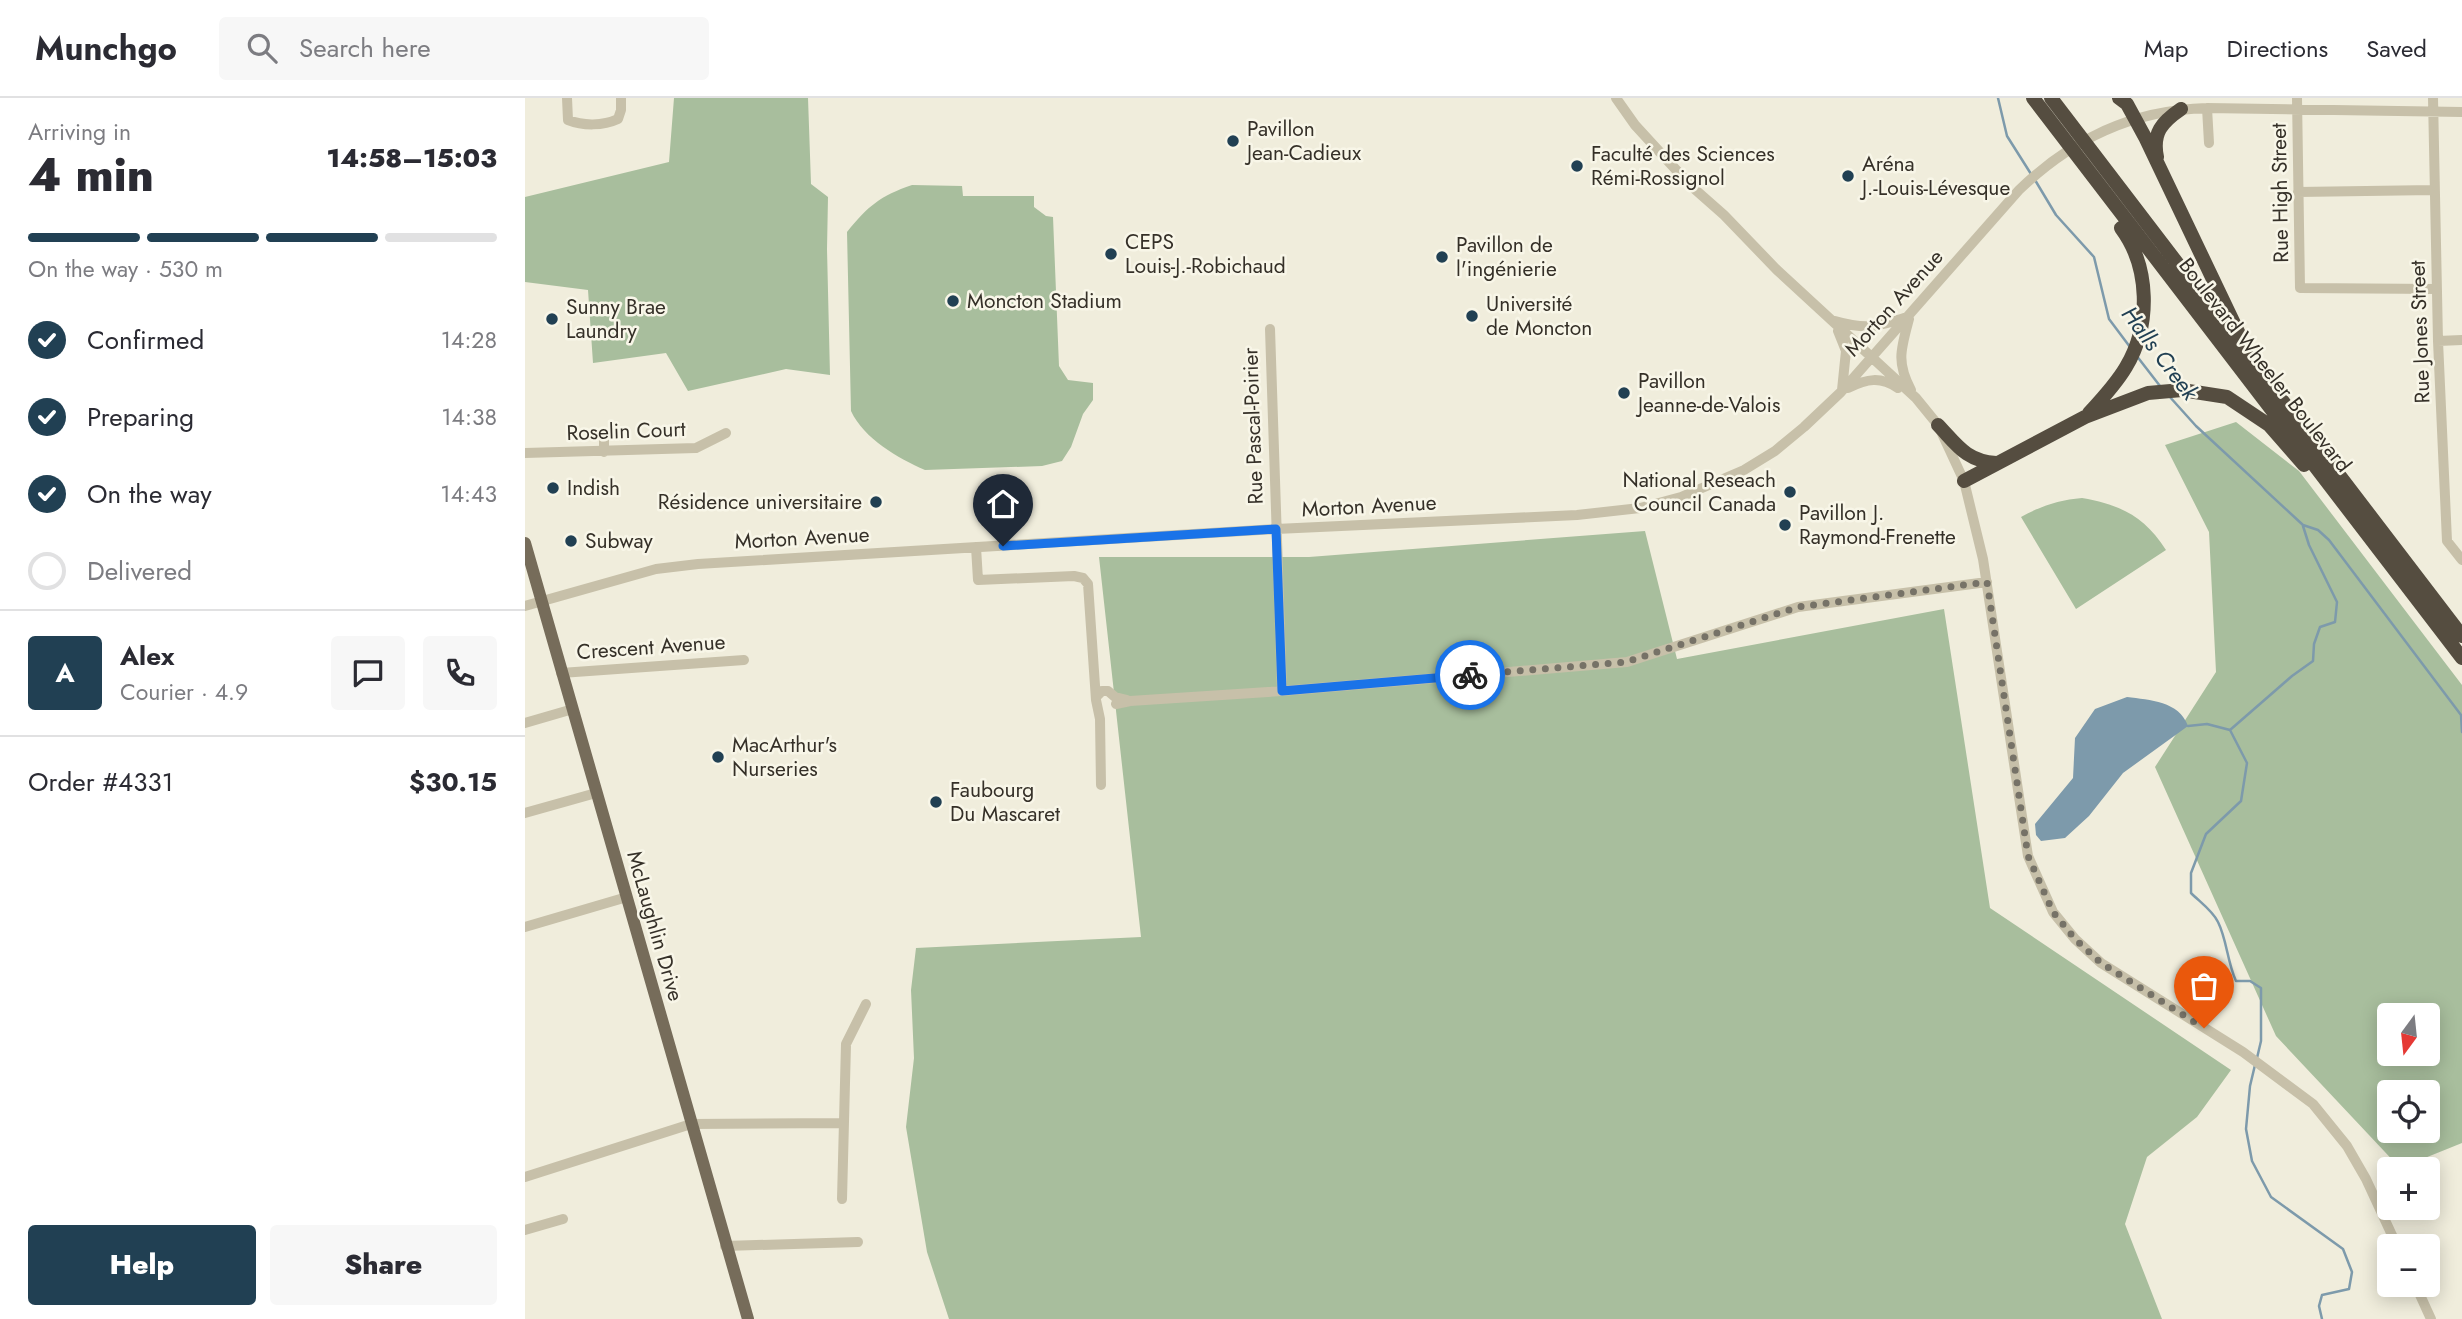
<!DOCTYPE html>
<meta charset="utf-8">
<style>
:root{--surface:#fff;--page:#f7f7f7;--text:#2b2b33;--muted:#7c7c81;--line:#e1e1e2;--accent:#214053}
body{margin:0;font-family:Jost,sans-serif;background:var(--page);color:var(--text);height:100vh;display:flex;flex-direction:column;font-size:26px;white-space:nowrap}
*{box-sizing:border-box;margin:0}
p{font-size:23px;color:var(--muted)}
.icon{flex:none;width:38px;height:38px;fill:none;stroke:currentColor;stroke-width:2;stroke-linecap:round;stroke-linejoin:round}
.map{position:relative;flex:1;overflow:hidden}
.sheet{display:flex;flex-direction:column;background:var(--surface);width:525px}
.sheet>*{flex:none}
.needle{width:46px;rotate:195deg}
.buttons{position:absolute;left:1852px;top:905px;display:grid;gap:14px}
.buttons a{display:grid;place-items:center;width:63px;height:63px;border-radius:7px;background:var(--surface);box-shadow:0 4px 18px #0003;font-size:35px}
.pin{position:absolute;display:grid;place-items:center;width:60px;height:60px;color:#fff;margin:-72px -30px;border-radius:50% 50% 50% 0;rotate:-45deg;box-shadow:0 0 7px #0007}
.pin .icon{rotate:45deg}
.courier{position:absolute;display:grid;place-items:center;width:70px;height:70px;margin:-35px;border:5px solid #1a73e8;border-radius:50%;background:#fff;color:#222;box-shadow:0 2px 9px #0007}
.head em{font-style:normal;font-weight:800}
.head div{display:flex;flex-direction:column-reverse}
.head{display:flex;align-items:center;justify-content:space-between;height:119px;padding:0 28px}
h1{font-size:46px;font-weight:800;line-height:52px}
.bar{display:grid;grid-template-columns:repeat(4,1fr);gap:10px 7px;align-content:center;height:84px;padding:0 28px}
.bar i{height:9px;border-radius:5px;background:var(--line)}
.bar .current{background:var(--accent)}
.bar p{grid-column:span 4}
.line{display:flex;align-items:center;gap:18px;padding:0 28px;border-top:2px solid var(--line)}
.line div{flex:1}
.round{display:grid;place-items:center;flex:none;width:74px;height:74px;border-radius:7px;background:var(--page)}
ol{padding:0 28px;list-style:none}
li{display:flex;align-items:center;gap:21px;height:77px}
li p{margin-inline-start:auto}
li .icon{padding:7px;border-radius:50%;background:var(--accent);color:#fff;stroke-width:4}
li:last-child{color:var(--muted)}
li i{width:38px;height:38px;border:4px solid var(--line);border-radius:50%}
.primary-button{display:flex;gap:14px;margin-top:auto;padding:14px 28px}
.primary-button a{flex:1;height:80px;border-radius:7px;background:var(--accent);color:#fff;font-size:28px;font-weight:800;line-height:80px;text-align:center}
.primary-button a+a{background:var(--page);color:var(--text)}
header{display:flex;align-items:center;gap:42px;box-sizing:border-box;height:98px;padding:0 35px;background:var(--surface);border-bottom:2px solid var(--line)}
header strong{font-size:33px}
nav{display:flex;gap:38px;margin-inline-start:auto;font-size:24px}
.search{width:490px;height:63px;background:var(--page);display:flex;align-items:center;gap:18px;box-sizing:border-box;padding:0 24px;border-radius:7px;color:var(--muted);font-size:26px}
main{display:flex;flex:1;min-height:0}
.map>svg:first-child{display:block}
.green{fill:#a8be9d;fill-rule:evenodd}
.water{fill:#7d9aab}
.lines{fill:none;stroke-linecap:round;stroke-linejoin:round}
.stream{stroke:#7d9aab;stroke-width:2.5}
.minor{stroke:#c7c0a9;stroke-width:10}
.major{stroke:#766c5a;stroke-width:12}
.highway{stroke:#554d40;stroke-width:14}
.done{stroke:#767267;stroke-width:7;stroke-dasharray:0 12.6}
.route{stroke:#1a73e8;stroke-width:9}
.poi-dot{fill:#214053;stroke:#f8f6e8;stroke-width:2.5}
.labels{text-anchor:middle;stroke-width:5;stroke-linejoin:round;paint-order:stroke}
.poi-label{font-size:21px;fill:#353028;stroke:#f8f6e8;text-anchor:start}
.street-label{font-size:21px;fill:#353028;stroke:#f8f6e8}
.water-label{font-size:23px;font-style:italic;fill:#214053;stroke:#f8f6e8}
</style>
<header>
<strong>Munchgo</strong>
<div class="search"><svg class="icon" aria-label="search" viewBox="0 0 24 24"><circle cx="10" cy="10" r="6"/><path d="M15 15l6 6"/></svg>Search here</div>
<nav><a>Map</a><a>Directions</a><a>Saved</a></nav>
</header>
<main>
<section class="sheet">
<div class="head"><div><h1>4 min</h1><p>Arriving in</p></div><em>14:58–15:03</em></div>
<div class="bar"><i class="current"></i><i class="current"></i><i class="current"></i><i></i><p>On the way · 530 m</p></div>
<ol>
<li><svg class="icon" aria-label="check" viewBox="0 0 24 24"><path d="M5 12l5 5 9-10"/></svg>Confirmed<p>14:28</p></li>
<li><svg class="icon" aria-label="check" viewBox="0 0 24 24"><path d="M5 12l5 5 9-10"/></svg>Preparing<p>14:38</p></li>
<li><svg class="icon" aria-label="check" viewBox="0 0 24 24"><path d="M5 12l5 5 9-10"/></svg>On the way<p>14:43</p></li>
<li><i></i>Delivered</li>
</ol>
<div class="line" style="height:126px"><b class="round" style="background:var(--accent);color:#fff">A</b><div><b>Alex</b><p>Courier · 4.9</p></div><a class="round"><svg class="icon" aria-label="chat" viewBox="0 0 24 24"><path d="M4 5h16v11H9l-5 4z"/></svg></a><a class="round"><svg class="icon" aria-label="phone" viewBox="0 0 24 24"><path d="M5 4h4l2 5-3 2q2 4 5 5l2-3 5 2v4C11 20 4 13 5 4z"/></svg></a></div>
<div class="line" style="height:91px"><div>Order #4331</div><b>$30.15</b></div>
<div class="primary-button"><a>Help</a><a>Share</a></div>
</section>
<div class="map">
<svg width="1937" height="1221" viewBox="0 0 1937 1221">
<rect width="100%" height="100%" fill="#f0eddc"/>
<path class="green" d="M 149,0 L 283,0 L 286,86 L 303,99 L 302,151 L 305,277 L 261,271 L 163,293 L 141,255 L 68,265 L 63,192 L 0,184 L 0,99 L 144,64 Z
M 387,87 L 437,88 L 438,98 L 509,98 L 509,109 L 521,118 L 528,119 L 534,268 L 543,282 L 568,285 L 568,302 L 558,316 L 546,349 L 537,363 L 517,368 L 400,372 C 373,360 339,341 326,313 L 322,134 C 343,108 355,98 387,87 Z
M 1711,324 L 1774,373 L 1937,587 L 1937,1045 L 1875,1070 L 1751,938 L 1630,669 L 1691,574 L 1684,434 L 1640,347 ZM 1864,917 L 1902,917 L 1902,956 L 1864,956 ZM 1864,994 L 1902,994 L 1902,1032 L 1864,1032 Z
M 1557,400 C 1596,407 1619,418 1641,452 L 1551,511 L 1496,419 C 1516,408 1534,402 1557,400 Z
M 1120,433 L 1152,561 L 1419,511 L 1465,810 L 1706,972 L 1672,1019 L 1622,1059 L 1600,1126 L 1637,1221 L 424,1221 L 402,1154 L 381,1029 L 389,960 L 386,892 L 391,850 L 616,839 L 574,459 L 784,459 Z"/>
<path class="water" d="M 1602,599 C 1625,602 1654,603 1663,628 L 1598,675 L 1564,718 L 1540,740 L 1516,743 L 1511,737 L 1510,726 L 1548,680 L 1550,640 L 1570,611 Z"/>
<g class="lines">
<path class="stream" d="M 1473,0 L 1482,38 L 1506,76
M 1510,82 L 1531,117 L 1569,159 L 1584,221 L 1605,249
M 1611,257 L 1635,288
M 1644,298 L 1671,328 L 1778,427 L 1793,432 L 1804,442 L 1936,617 L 1937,634
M 1663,628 L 1682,626 L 1705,632
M 1705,632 L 1722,665 L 1716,703 L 1681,736 L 1666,775 L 1666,795 C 1675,804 1688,813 1693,824 C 1702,842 1702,863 1711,883 L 1725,883 L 1736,890 L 1736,943 L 1732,960
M 1705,632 L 1767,578 L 1788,563 L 1789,546 L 1795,529 L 1810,524 L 1812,504 L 1784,447 L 1778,428
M 1730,967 L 1725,988 L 1721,1031 L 1727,1063 L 1746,1099 L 1818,1151 L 1827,1174 L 1824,1191 L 1797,1197 L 1794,1208 L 1797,1221"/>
<path class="minor" d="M 42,0 L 43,22 C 58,28 78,28 93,21 L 96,12 L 96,0
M 1091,0 L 1110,27 L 1165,87 L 1199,117 L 1252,172 L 1391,300 L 1413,327 L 1439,383 L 1458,461 L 1503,758 L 1528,814 L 1550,841 L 1576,865 L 1718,954 L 1788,1006 L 1822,1048 L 1841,1081 L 1872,1148
M 1772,0 L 1775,190 L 1912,191
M 1908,0 L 1913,243 L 1922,443 L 1937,462
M 1682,10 L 1684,45
M 1773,94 L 1909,92
M 1384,221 C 1376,251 1371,264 1386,292
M 1310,223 C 1341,232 1352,229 1382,219
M 745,231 L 757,593
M 1313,233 L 1321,253 L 1317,292
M 1913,243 L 1937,242
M 1323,290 C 1342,281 1355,278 1373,290
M 79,338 L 79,354
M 0,355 L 171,350 L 201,335
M 451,449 L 453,482 L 549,478 L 558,480 L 563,486 L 571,602 L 575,621 L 576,687
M 0,508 L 131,471 L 173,466 L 751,431 L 1052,417 L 1115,410 L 1156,399 L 1219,372 L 1250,353 L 1279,329 L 1316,294 L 1494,92 C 1547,41 1607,12 1682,10 L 1937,14
M 36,575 L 219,562
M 571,599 L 577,593 L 583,593 L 590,599 L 602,602
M 591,606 L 605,603 L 757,593 L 1102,564 L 1273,509 L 1462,484
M 0,625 L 48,611
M 0,715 L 71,695
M 0,829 L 102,799
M 0,1079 L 166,1026 L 319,1025
M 317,1101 L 321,946 L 341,906
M 0,1132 L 38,1121
M 200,1148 L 333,1144
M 1890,1186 L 1906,1221"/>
<path class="major" d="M 0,445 L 223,1221"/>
<path class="highway" d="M 1508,0 L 1937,560
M 1526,0 L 1937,538
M 1594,0 L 1602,6 L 1621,41 L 1715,238
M 1632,59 C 1627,35 1637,24 1656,11
M 1564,315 C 1577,301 1591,286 1601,269 C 1626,227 1625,169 1596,130
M 1413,327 C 1432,347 1441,363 1471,365
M 1439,383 L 1560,319 L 1623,295 L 1657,292 L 1702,299 L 1744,327 L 1779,367"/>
</g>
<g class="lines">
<path class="done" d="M 945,577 L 1101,564 L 1273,509 L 1462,484 L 1503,758 L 1528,814 L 1550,841 L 1576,865 L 1679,930"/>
<path class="route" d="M 478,448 L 751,431 L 757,593 L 945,577"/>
</g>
<g class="poi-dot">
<circle cx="708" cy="43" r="7"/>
<circle cx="1052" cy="68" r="7"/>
<circle cx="1323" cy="78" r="7"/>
<circle cx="586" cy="156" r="7"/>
<circle cx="917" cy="159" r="7"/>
<circle cx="428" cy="203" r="7"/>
<circle cx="947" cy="218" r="7"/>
<circle cx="27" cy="221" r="7"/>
<circle cx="1099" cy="295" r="7"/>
<circle cx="28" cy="390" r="7"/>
<circle cx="1265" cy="394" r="7"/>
<circle cx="351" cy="404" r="7"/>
<circle cx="1260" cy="427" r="7"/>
<circle cx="46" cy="443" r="7"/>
<circle cx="193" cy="659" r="7"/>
<circle cx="411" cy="704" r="7"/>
</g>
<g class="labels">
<g class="poi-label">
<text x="722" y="38">Pavillon<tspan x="722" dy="24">Jean-Cadieux</tspan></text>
<text x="1066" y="63">Faculté des Sciences<tspan x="1066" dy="24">Rémi-Rossignol</tspan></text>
<text x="1337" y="73">Aréna<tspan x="1337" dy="24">J.-Louis-Lévesque</tspan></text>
<text x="600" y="151">CEPS<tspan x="600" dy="24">Louis-J.-Robichaud</tspan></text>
<text x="931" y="154">Pavillon de<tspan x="931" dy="24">l'ingénierie</tspan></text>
<text x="442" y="210">Moncton Stadium</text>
<text x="961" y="213">Université<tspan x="961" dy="24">de Moncton</tspan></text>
<text x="41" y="216">Sunny Brae<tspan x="41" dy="24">Laundry</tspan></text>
<text x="1113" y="290">Pavillon<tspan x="1113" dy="24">Jeanne-de-Valois</tspan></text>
<text x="1251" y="389" text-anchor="end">National Reseach<tspan x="1251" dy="24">Council Canada</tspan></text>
<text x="42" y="397">Indish</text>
<text x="337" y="411" text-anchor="end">Résidence universitaire</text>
<text x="1274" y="422">Pavillon J.<tspan x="1274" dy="24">Raymond-Frenette</tspan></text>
<text x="60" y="450">Subway</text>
<text x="207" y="654">MacArthur's<tspan x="207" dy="24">Nurseries</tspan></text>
<text x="425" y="699">Faubourg<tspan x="425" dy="24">Du Mascaret</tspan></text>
</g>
<g class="street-label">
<text transform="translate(1755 95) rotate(-91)" y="7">Rue High Street</text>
<text transform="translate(1369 205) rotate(-48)" y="7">Morton Avenue</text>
<text transform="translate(1895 234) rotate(-92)" y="7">Rue Jones Street</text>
<text transform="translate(1740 267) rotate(52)" y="7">Boulevard Wheeler Boulevard</text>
<text transform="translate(728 328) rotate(-92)" y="7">Rue Pascal-Poirier</text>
<text transform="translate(101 333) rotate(-2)" y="7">Roselin Court</text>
<text transform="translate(844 408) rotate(-3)" y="7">Morton Avenue</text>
<text transform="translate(277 440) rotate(-3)" y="7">Morton Avenue</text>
<text transform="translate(126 549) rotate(-4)" y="7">Crescent Avenue</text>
<text transform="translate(130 828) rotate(74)" y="7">McLaughlin Drive</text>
</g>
<g class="water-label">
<text transform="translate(1635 255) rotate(53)" y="8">Halls Creek</text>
</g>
</g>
</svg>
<div class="buttons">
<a><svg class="needle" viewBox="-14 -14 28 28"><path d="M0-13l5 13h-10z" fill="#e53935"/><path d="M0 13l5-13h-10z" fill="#7c7c81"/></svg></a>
<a><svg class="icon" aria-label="locate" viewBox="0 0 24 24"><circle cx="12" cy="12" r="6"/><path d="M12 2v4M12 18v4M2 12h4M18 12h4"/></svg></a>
<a>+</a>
<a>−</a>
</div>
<div class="pin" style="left:1679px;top:930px;background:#ea580c"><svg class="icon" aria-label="bag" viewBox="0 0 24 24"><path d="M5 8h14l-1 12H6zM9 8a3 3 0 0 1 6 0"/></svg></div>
<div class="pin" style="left:478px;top:448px;background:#1f2937"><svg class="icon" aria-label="home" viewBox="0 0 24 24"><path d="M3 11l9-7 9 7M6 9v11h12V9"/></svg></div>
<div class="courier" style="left:945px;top:577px"><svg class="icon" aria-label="bike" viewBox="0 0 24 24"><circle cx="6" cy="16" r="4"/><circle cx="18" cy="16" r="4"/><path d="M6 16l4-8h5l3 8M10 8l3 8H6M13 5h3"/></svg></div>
</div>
</main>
